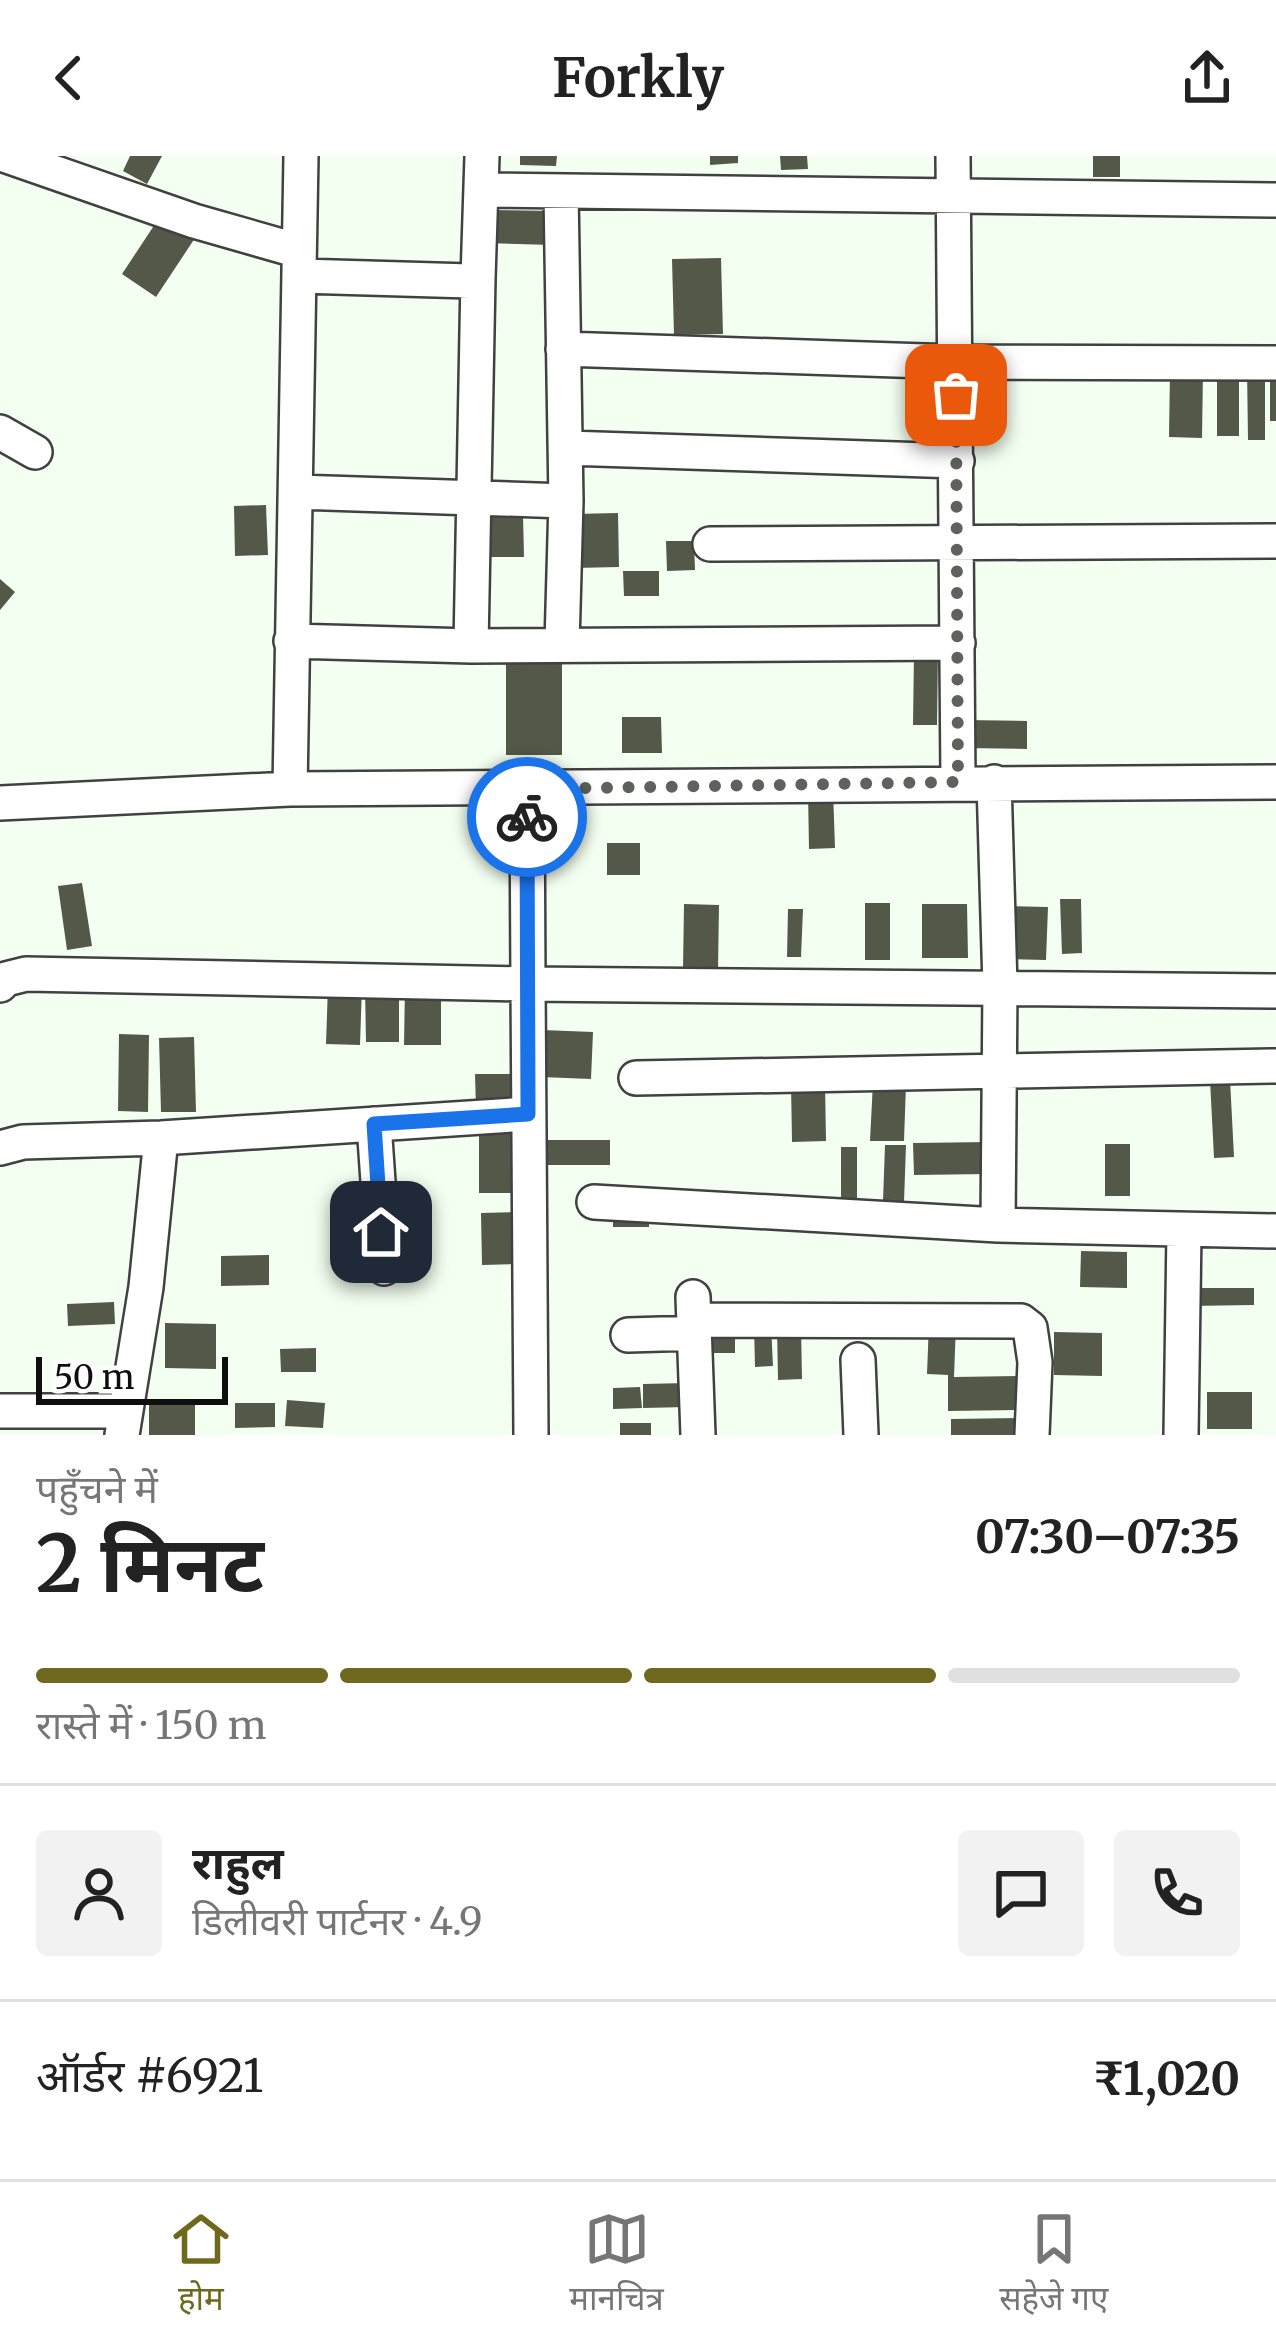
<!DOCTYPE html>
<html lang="hi">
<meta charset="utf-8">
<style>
:root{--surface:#fff;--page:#f2f2f2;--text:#222;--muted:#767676;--line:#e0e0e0;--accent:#6f691d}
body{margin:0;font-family:Merriweather,"Noto Sans Devanagari",serif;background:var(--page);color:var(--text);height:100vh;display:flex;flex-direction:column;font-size:45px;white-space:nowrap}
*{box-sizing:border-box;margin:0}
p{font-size:39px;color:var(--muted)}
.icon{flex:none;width:66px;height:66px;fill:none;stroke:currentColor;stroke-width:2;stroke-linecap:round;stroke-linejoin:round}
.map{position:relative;height:1279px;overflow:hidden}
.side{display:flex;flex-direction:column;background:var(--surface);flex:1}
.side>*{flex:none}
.scale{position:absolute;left:36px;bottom:30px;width:192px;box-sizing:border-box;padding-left:12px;border:6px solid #0e0e0e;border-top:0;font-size:33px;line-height:42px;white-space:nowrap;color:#0e0e0e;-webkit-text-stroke:9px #fff;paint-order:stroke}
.pin{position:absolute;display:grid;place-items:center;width:102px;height:102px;color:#fff;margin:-51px;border-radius:24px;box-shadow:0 6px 18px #0006}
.courier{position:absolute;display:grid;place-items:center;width:120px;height:120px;margin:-60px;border:9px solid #1a73e8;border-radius:50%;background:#fff;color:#222;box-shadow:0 3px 15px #0007}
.headline em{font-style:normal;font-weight:700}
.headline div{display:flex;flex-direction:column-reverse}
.headline{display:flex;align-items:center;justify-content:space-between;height:204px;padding:0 36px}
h1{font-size:78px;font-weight:700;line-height:90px}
.bar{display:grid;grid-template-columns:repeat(4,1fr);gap:18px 12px;align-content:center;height:144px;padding:0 36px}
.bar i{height:15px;border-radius:9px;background:var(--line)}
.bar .selected{background:var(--accent)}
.bar p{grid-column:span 4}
.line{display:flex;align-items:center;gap:30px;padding:0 36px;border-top:3px solid var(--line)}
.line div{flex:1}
.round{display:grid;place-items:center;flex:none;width:126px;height:126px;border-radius:12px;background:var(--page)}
header{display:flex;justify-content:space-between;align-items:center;height:156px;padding:0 36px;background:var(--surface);font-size:54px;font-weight:700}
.dock{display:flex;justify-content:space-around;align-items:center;height:168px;border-top:3px solid var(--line);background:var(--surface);font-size:33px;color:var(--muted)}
.dock a{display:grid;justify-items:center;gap:6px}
.dock .selected{color:var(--accent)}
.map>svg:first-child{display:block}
.building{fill:#535849}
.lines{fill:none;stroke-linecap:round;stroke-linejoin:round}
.minor-casing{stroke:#414141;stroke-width:38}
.minor{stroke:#fff;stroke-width:33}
.done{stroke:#5e625d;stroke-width:12;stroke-dasharray:0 21.6}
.route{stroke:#1a73e8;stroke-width:15}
</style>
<header><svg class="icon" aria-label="back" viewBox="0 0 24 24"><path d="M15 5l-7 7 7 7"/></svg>Forkly<svg class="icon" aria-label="share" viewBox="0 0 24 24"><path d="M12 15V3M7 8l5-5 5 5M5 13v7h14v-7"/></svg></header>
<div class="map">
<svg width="1276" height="1279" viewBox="0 0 1276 1279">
<rect width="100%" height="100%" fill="#f3fff0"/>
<path class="building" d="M 130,0 L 162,0 L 147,28 L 123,15 Z
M 520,0 L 557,0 L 556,10 L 520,9 Z
M 710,0 L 738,0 L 738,7 L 710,9 Z
M 780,0 L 807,0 L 808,13 L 781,14 Z
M 1093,0 L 1120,0 L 1120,21 L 1093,21 Z
M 487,54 L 553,55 L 552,89 L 487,87 Z
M 161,59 L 195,82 L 156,141 L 122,118 Z
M 721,102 L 723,178 L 674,179 L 672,103 Z
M 1217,210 L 1239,210 L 1239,280 L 1217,280 Z
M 1247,211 L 1265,211 L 1265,284 L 1248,284 Z
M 1270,211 L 1276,211 L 1276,265 L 1270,265 Z
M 1170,213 L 1203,214 L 1202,282 L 1169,281 Z
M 266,349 L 268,399 L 235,400 L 234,350 Z
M 618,357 L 619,411 L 575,412 L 574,358 Z
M 490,358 L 523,358 L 524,401 L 490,401 Z
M 666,385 L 694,385 L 695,414 L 667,415 Z
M 623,415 L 659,415 L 659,440 L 624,440 Z
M 0,423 L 15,436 L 0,454 Z
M 506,494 L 562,494 L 562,599 L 506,599 Z
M 914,496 L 938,496 L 937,569 L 913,569 Z
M 622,561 L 661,561 L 662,597 L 622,597 Z
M 964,564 L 1027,565 L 1027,593 L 964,592 Z
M 833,634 L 835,692 L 809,693 L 808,635 Z
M 484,663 L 508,663 L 508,681 L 484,681 Z
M 607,687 L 640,687 L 640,719 L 607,719 Z
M 82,727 L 92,790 L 67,794 L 58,730 Z
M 1060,743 L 1081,743 L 1082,797 L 1062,798 Z
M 865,747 L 890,747 L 890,804 L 865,804 Z
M 684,748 L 719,749 L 718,814 L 683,813 Z
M 922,748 L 967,748 L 968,802 L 922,802 Z
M 1003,750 L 1048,751 L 1046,804 L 1002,803 Z
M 788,753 L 803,753 L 801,801 L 787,801 Z
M 328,829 L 362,830 L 360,889 L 326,888 Z
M 365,831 L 399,831 L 399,886 L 366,886 Z
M 405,831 L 441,831 L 441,889 L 404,889 Z
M 542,874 L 593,876 L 591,923 L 541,921 Z
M 119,878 L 149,879 L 148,956 L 118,955 Z
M 194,881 L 196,956 L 161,956 L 159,882 Z
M 475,918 L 520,918 L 520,953 L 476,953 Z
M 1230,923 L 1234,1001 L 1214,1002 L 1210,924 Z
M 825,926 L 826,985 L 792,986 L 791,927 Z
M 873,926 L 906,928 L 904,985 L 870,985 Z
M 479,963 L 519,963 L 520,1037 L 479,1037 Z
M 537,984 L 610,984 L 610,1009 L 537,1009 Z
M 988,986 L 988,1018 L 914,1019 L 913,987 Z
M 1105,988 L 1130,988 L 1130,1040 L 1105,1040 Z
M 885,989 L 906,989 L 904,1046 L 883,1045 Z
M 841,991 L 857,991 L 857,1046 L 841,1046 Z
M 613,1049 L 649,1050 L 649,1071 L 613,1071 Z
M 515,1056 L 517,1108 L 482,1109 L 481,1057 Z
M 1081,1095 L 1127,1096 L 1127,1132 L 1080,1131 Z
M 269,1099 L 269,1129 L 221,1130 L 221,1100 Z
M 1190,1132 L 1254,1132 L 1254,1149 L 1190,1150 Z
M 114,1146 L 115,1168 L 68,1170 L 67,1148 Z
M 165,1167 L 216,1168 L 216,1213 L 165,1212 Z
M 929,1167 L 956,1168 L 954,1221 L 1023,1220 L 1023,1254 L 948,1255 L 948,1219 L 927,1218 Z
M 735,1169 L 735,1197 L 703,1197 L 702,1170 Z
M 771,1169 L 773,1210 L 755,1211 L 754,1170 Z
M 777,1170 L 801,1170 L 802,1223 L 778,1224 Z
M 1054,1176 L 1102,1177 L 1102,1220 L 1054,1219 Z
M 316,1192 L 316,1216 L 281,1216 L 280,1193 Z
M 687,1227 L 687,1251 L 643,1252 L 643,1228 Z
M 640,1231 L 642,1252 L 613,1253 L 613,1232 Z
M 1207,1236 L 1252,1236 L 1252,1273 L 1207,1273 Z
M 287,1244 L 325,1247 L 323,1272 L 285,1270 Z
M 235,1247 L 275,1247 L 275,1271 L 235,1272 Z
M 149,1249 L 195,1249 L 195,1279 L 149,1279 Z
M 1024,1262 L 1025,1279 L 951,1279 L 951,1263 Z
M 620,1267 L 651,1267 L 651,1279 L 620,1279 Z"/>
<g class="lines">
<g class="minor-casing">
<path id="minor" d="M 7,0 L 194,65 L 299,95
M 953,0 L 958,626
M 482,34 L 1276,44
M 300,120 L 470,125 L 478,122 L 482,0
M 563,193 L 955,206 L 1276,207
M 0,276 L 35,296
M 567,292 L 957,305
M 297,336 L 566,345 L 561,35
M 710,388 L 1276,385
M 291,485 L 471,490 L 958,487
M 562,488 L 566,345
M 471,490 L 478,122
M 994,626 L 1000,830 L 998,1069
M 290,633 L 301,0
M 527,633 L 528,828 L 1276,835
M 0,647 L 290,633 L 1276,626
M 0,829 L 6,823 L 26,818 L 528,828 L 531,1279
M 636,922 L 1276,910
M 374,968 L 384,1112
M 0,992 L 23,986 L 161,982 L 528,958
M 594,1046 L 998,1069 L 1276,1075
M 693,1141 L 698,1279
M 694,1164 L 1021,1165 L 1030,1172 L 1035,1206 L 1032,1279
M 628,1179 L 695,1177
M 858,1204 L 861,1279
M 0,1255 L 123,1255
M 122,1279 L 146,1131 L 161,982
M 1181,1279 L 1184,1075"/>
</g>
<use href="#minor" class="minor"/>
</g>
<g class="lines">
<path class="done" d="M 527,661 L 527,633 L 958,626 L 956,239"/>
<path class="route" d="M 381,1076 L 374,968 L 528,958 L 527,661"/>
</g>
</svg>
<div class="scale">50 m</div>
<div class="pin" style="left:956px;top:239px;background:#ea580c"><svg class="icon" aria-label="bag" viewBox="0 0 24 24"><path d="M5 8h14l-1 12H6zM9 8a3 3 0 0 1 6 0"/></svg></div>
<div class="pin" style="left:381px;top:1076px;background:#1f2937"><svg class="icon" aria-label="home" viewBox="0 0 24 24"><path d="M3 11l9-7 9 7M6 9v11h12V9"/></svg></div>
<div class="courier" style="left:527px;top:661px"><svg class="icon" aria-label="bike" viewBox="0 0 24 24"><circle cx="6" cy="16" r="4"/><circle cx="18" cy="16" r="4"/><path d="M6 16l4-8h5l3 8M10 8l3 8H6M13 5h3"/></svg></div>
</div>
<section class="side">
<div class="headline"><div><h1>2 मिनट</h1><p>पहुँचने में</p></div><em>07:30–07:35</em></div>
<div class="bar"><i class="selected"></i><i class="selected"></i><i class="selected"></i><i></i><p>रास्ते में · 150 m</p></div>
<div class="line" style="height:216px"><a class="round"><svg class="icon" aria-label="person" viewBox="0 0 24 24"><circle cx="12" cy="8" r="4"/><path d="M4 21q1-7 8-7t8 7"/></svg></a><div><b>राहुल</b><p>डिलीवरी पार्टनर · 4.9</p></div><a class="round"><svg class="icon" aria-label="chat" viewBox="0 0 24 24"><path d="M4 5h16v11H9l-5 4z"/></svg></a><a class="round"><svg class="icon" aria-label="phone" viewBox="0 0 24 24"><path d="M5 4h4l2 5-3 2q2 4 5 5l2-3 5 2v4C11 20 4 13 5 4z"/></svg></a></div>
<div class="line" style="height:156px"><div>ऑर्डर #6921</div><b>₹1,020</b></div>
</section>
<nav class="dock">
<a class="selected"><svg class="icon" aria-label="home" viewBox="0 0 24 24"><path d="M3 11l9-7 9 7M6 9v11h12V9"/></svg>होम</a>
<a><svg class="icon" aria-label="map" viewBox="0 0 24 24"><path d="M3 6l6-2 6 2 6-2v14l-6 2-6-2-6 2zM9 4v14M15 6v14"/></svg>मानचित्र</a>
<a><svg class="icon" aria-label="saved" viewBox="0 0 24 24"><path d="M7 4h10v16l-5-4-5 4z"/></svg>सहेजे गए</a>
</nav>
